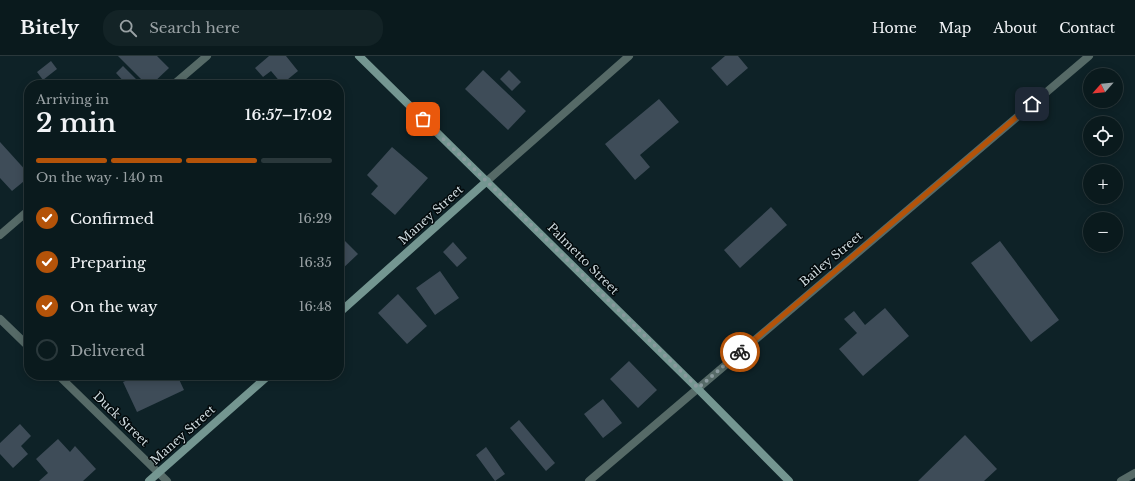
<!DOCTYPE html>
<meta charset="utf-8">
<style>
:root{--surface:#0a1a1d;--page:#132326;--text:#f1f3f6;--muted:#99a1a4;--line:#2a383b;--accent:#b45309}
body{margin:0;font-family:"Libre Baskerville",serif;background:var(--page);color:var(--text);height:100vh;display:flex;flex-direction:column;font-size:15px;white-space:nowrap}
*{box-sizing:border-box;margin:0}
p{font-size:13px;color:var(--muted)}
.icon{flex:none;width:22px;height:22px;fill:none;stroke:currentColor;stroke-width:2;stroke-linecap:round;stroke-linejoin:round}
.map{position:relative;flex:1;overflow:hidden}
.details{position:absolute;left:24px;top:24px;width:320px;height:300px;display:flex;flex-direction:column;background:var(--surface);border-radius:16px;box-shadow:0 2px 10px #0003,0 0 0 1px var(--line)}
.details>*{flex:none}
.needle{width:26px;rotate:243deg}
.buttons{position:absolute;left:1083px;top:12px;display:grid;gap:8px}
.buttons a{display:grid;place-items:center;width:40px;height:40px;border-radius:50%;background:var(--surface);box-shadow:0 2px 10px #0003,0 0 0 1px var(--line);font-size:20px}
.pin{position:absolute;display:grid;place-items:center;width:34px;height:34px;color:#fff;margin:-17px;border-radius:8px;box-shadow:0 2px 6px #0006}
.courier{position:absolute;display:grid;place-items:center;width:40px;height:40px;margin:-20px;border:3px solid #b45309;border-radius:50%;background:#fff;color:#222;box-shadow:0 1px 5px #0007}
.head em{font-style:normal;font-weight:600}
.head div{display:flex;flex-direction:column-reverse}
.head{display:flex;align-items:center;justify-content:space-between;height:68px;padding:0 12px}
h1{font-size:26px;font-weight:600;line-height:30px}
.bar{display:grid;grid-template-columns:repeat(4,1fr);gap:6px 4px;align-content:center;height:48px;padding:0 12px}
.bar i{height:5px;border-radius:3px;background:var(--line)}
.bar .current{background:var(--accent)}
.bar p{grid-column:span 4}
ol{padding:0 12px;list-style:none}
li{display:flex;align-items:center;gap:12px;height:44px}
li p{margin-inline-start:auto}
li .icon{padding:4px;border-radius:50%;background:var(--accent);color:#fff;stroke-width:4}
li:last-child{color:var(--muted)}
li i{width:22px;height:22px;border:2px solid var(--line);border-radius:50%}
header{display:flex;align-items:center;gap:24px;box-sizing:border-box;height:56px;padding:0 20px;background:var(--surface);border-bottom:1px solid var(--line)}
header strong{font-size:19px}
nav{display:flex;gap:22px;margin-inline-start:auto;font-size:14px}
.search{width:280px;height:36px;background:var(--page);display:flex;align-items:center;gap:10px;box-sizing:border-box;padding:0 14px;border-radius:16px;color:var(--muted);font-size:15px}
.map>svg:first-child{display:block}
.building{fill:#3e4c58}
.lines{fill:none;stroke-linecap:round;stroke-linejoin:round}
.street{stroke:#566a67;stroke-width:8}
.secondary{stroke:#749691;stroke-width:8}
.done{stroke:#8a999d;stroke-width:4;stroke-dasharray:0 7.2}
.route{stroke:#b45309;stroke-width:5}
.labels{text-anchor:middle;stroke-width:3;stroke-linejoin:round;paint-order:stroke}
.street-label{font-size:12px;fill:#cdd9dd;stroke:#030a0c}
</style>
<header>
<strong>Bitely</strong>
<div class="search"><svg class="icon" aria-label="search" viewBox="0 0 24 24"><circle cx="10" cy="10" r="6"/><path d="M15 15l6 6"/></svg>Search here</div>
<nav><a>Home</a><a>Map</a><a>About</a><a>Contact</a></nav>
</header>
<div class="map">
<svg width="1135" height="425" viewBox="0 0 1135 425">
<rect width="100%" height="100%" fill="#0e2227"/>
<path class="building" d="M 118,0 L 157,0 L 169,12 L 151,29 L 147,29 Z
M 269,0 L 286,0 L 298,15 L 282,28 L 271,15 L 263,21 L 255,12 Z
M 725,0 L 738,0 L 748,12 L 727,30 L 711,12 Z
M 51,5 L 57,13 L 43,24 L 37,16 Z
M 123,10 L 136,23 L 129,29 L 127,29 L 116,17 Z
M 483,14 L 526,55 L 508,74 L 465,33 Z
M 509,14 L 521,26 L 512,35 L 500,23 Z
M 67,23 L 74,29 L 61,29 Z
M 659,43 L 679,66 L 640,99 L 650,111 L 635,124 L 605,88 Z
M 0,86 L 29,118 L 29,121 L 12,135 L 0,122 Z
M 392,91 L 428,122 L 395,159 L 371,138 L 378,130 L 367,119 Z
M 771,151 L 787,169 L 740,212 L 724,194 Z
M 339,179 L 358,198 L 339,216 Z
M 1000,185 L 1059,264 L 1031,286 L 971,207 Z
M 453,186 L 467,202 L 457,211 L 443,196 Z
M 440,215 L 459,242 L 435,259 L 416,232 Z
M 398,238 L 427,270 L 407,288 L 378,257 Z
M 885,252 L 909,280 L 863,320 L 839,293 L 857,277 L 844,263 L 854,255 L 865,269 Z
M 629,305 L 657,334 L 638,352 L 610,323 Z
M 139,319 L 177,319 L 184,334 L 137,356 L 123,326 Z
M 603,343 L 622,367 L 603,382 L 584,358 Z
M 519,364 L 555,407 L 546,415 L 510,372 Z
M 20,368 L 31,380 L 21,390 L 28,398 L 13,412 L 0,398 L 0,387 Z
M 965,379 L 997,413 L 984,425 L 918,425 Z
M 58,383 L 70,396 L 75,390 L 96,413 L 83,425 L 39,425 L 48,417 L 36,403 Z
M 486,391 L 505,418 L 495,425 L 476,399 Z"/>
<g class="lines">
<path class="street" d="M 173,29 L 207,0
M 487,125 L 629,0
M 0,179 L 29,154
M 0,263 L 29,291
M 58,319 L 167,425
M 589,425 L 1089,0
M 1121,425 L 1135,417"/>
<path class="secondary" d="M 359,0 L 698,333 L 789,425
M 339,257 L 487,125
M 149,425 L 269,319"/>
</g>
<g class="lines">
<path class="done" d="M 423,63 L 698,332 L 740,296"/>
<path class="route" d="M 740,296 L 1032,48"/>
</g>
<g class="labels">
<g class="street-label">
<text transform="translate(431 159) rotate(-42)" y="4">Maney Street</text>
<text transform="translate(583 203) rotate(45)" y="4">Palmetto Street</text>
<text transform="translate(831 203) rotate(-40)" y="4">Bailey Street</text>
<text transform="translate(121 363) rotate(44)" y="4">Duck Street</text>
<text transform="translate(183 379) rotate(-42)" y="4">Maney Street</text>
</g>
</g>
</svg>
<div class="buttons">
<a><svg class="needle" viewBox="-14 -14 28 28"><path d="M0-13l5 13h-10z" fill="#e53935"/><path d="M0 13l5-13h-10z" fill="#99a1a4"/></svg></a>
<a><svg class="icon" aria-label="locate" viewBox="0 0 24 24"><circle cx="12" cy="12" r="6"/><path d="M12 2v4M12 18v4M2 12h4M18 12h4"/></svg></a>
<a>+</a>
<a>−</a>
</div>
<div class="pin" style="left:423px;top:63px;background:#ea580c"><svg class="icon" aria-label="bag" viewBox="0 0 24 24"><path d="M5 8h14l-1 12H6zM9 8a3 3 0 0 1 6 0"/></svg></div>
<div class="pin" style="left:1032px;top:48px;background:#1f2937"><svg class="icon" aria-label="home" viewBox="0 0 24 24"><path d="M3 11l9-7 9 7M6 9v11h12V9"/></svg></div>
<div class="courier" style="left:740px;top:296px"><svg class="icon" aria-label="bike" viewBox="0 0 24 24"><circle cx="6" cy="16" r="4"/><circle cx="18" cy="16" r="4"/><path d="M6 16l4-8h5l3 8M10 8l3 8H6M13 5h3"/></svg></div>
<section class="details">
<div class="head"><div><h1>2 min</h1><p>Arriving in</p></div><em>16:57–17:02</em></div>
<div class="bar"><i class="current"></i><i class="current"></i><i class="current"></i><i></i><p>On the way · 140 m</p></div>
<ol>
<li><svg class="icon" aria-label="check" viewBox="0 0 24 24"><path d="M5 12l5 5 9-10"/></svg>Confirmed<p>16:29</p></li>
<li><svg class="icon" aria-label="check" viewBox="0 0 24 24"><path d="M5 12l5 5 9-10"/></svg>Preparing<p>16:35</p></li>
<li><svg class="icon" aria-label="check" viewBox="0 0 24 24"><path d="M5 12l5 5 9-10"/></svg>On the way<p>16:48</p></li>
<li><i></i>Delivered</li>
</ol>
</section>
</div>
